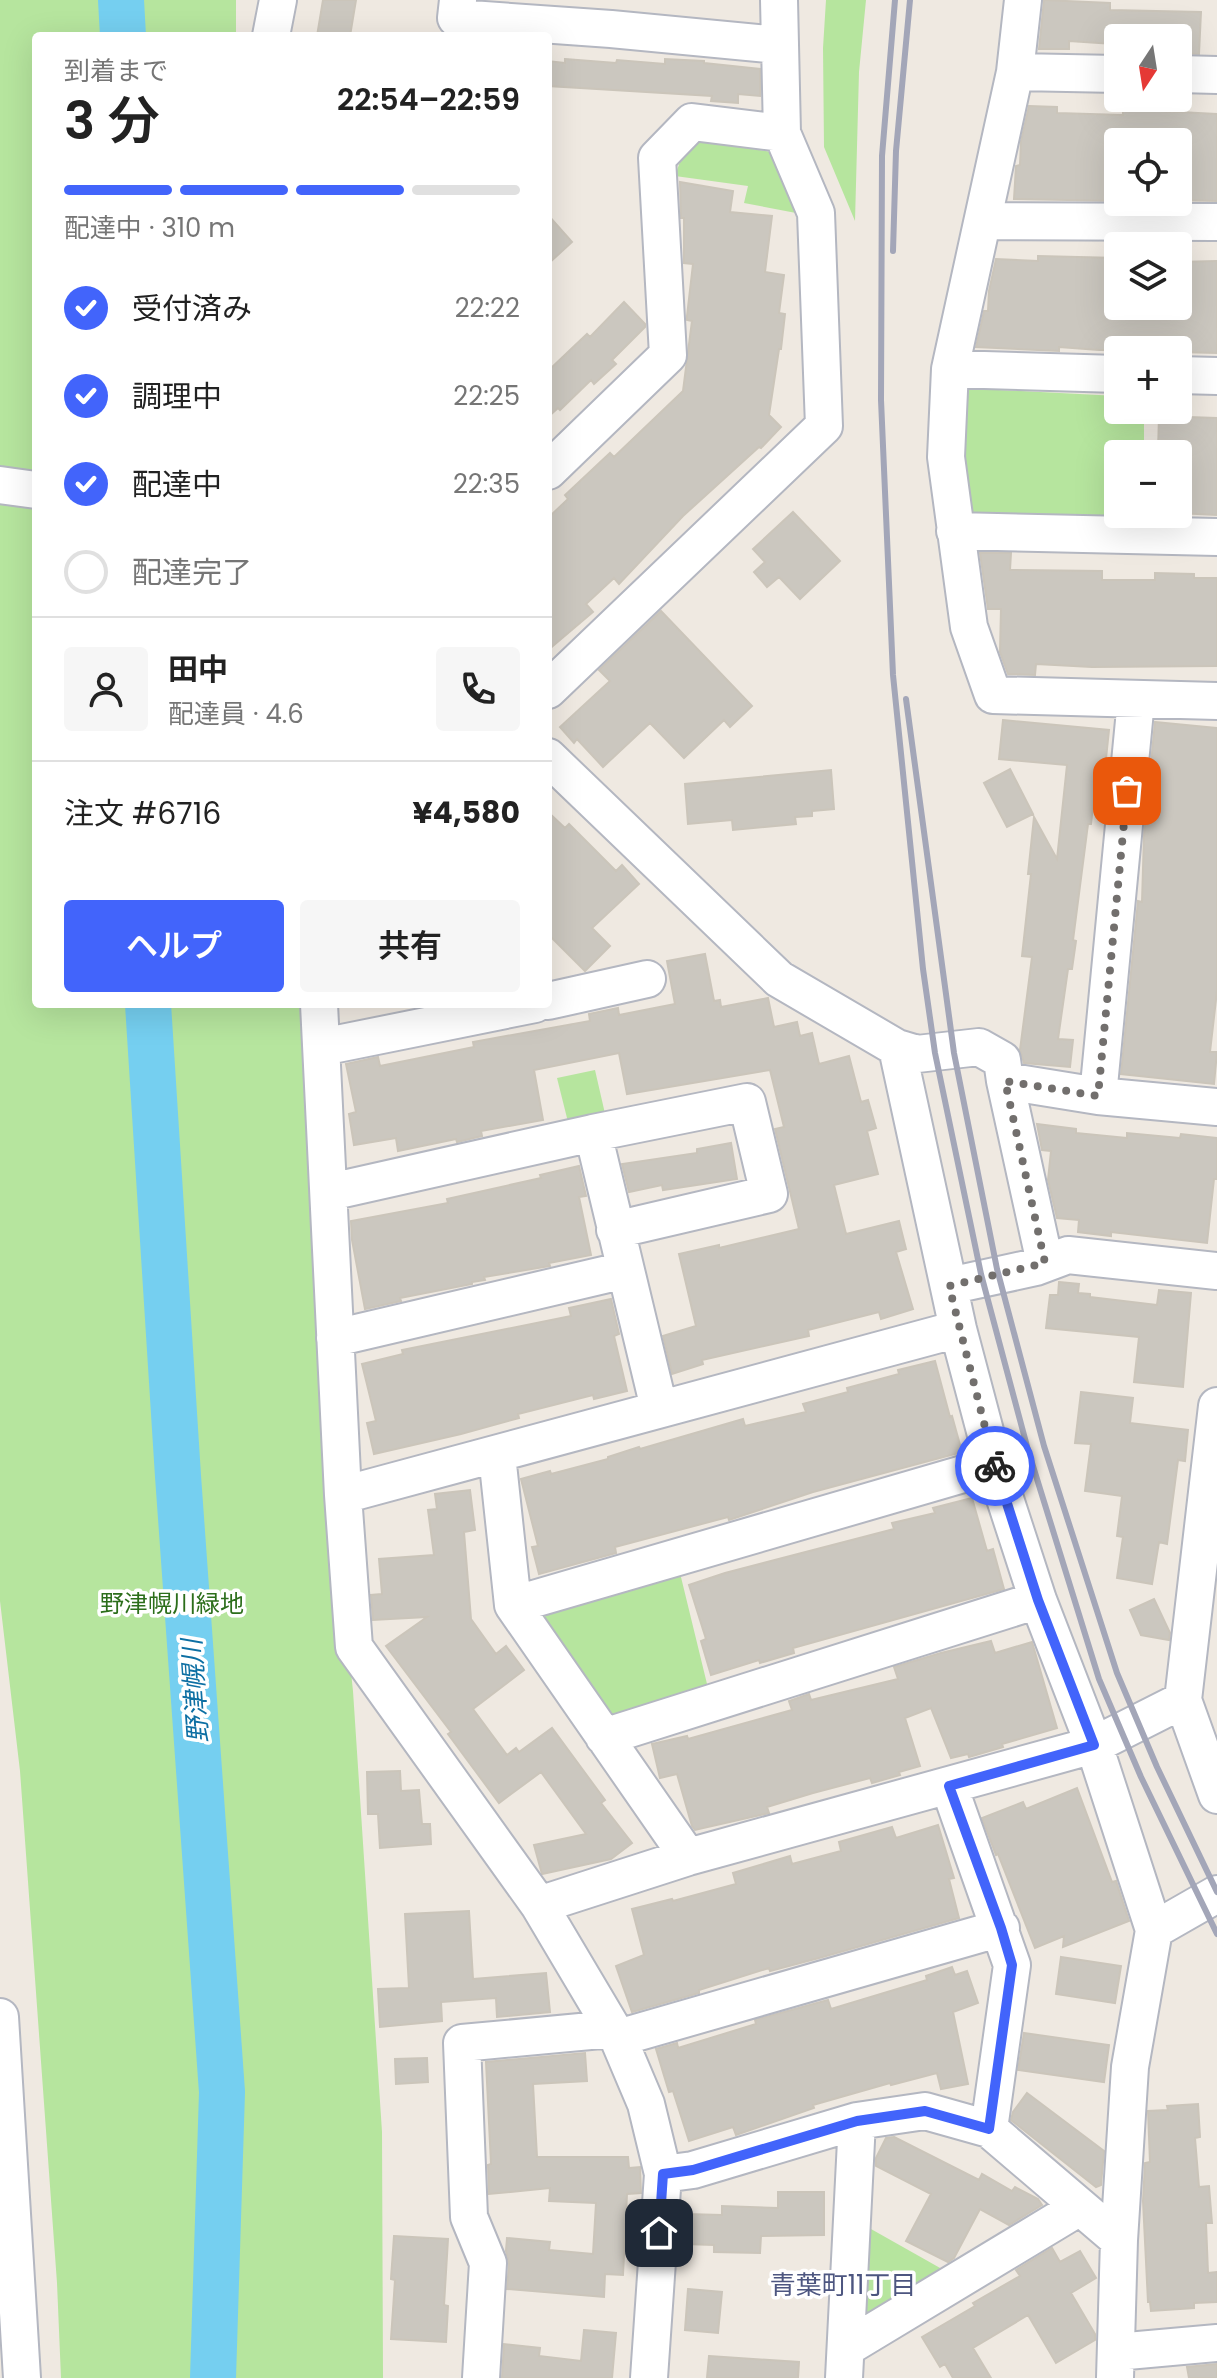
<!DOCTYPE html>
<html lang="ja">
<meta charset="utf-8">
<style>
:root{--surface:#fff;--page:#f6f6f6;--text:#222;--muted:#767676;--line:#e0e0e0;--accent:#4264fb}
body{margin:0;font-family:Poppins,"Noto Sans JP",sans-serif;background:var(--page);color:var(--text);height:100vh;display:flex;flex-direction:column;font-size:30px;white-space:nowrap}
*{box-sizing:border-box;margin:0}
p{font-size:26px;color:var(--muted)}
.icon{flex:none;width:44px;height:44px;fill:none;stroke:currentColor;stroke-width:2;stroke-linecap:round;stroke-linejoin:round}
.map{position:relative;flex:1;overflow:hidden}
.side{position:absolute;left:32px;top:32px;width:520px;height:976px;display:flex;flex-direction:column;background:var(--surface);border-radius:8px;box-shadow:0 8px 32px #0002}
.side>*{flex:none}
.needle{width:52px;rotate:192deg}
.controls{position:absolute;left:1104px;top:24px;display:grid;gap:16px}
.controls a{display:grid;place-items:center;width:88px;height:88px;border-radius:8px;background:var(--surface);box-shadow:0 8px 32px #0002;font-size:40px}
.pin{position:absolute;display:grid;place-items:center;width:68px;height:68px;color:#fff;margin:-34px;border-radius:16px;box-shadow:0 4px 12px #0006}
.courier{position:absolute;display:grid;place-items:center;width:80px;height:80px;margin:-40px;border:6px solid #4264fb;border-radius:50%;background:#fff;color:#222;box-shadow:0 2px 10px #0007}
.headline em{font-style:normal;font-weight:600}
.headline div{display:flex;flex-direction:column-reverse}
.headline{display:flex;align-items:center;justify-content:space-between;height:136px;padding:0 32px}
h1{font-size:52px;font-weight:600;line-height:60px}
.bar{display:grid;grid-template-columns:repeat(4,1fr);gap:12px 8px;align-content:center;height:96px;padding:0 32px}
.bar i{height:10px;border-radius:6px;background:var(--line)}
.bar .current{background:var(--accent)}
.bar p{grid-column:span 4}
.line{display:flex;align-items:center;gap:20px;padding:0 32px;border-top:2px solid var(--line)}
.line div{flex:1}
.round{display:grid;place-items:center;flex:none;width:84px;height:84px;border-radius:8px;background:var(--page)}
ol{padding:0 32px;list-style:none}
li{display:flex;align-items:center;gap:24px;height:88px}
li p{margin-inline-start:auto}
li .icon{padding:8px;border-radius:50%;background:var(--accent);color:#fff;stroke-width:4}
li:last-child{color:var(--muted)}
li i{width:44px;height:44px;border:4px solid var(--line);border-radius:50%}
.action{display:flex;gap:16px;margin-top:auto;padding:16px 32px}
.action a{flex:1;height:92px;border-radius:8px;background:var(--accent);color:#fff;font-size:32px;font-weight:600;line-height:92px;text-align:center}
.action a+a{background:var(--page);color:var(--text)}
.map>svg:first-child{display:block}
.green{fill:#b6e59e}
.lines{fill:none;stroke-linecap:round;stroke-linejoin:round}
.river{stroke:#75cff0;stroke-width:46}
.building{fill:#cbc7bf;stroke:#cbc5ba;stroke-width:2}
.minor-casing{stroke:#b4b7c1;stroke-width:40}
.minor{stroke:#fff;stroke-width:36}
.rail{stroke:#a3a6b8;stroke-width:6}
.done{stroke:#726f6d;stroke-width:8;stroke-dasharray:0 14.4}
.route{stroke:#4264fb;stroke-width:10}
.labels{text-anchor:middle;stroke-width:7;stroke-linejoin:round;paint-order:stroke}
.park-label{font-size:24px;fill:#2c6e1b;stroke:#fff}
.water-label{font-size:26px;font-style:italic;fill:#0d6fa3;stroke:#fff}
.neighbourhood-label{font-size:26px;fill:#4d5680;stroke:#fff}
</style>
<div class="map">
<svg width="1217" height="2378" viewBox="0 0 1217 2378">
<rect width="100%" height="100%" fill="#efe9e1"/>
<path class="green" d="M 0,0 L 236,0 L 236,36 L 36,36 L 36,1004 L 301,1004 L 337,1543 L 353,1691 L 382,2132 L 383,2378 L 61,2378 L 57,2283 L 20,1771 L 0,1601 Z
M 826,0 L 866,0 L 859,72 L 855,221 L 824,147 L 823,48 Z
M 699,141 L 772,152 L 796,213 L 744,203 L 748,186 L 675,176 L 682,156 Z
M 959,388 L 1118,396 L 1118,410 L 1144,410 L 1144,454 L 1118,454 L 1118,514 L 1143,514 L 1143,522 L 967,520 Z
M 595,1070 L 606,1118 L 569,1126 L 557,1078 Z
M 680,1573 L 708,1688 L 612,1718 L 533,1612 Z
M 871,2229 L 949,2273 L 864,2325 Z"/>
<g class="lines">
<path class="river" d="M 121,0 L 123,36
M 148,1004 L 178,1476 L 222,2092 L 213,2378"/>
</g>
<path class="building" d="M 323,0 L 356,0 L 350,36 L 317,36 Z
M 1044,0 L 1110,3 L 1110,10 L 1201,12 L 1199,54 L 1178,53 L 1178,38 L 1114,38 L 1113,44 L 1069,41 L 1069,49 L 1039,49 Z
M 565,59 L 616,63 L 617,60 L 665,64 L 665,59 L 704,61 L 704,63 L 760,69 L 760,96 L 738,94 L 738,103 L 711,101 L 712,96 L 548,86 L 548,61 L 565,63 Z
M 1029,106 L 1057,107 L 1057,113 L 1123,115 L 1123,109 L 1217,114 L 1217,201 L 1178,200 L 1178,142 L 1118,142 L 1118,201 L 1014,199 L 1016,166 L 1020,165 L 1021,141 Z
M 680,182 L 733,191 L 730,212 L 772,216 L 765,272 L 784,275 L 779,313 L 785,314 L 781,349 L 779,349 L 769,415 L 781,427 L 761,448 L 759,447 L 683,516 L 619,584 L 614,578 L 586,604 L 593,612 L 548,650 L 548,518 L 568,499 L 565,495 L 610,453 L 614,457 L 683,391 L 692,321 L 687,320 L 687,316 L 693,264 L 684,263 L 684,218 L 681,218 Z
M 548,215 L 572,242 L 548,264 Z
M 1038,256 L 1118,258 L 1118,317 L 1163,319 L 1163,317 L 1178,317 L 1178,262 L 1217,261 L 1217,353 L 1178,352 L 1178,350 L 1099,350 L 1059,347 L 1059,351 L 976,347 L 984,311 L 988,311 L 989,291 L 996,259 L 1038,261 Z
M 624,302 L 645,324 L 645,327 L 612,360 L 616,364 L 594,384 L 591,380 L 560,410 L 558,408 L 548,417 L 548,371 L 587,334 L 590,337 Z
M 1159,416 L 1217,418 L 1217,515 L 1178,513 L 1178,452 L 1158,451 Z
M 793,512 L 840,561 L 800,599 L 779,577 L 767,587 L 754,572 L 765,562 L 753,549 Z
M 980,553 L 1011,553 L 1010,570 L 1102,571 L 1102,580 L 1155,580 L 1155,573 L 1194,574 L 1194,578 L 1217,578 L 1217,666 L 1092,667 L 1036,664 L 1035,675 L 1008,674 L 1000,652 L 1001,609 L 988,609 Z
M 661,611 L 752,706 L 730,727 L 724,720 L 684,758 L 650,723 L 603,767 L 577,739 L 574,743 L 560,727 L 610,681 L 599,670 Z
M 1003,720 L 1109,730 L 1105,768 L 1097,768 L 1091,824 L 1088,824 L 1073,940 L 1076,941 L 1072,969 L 1068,969 L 1058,1039 L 1073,1040 L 1070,1067 L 1024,1063 L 1020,1050 L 1031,965 L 1032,957 L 1022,956 L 1031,874 L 1028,874 L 1034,817 L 1057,859 L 1067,765 L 999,759 Z
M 1155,722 L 1217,728 L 1217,991 L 1210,1052 L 1217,1052 L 1214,1084 L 1121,1074 L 1138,901 L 1142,902 L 1144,835 Z
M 1010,769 L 1033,814 L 1007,827 L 984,783 Z
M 831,770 L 834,809 L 812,811 L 812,816 L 795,817 L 796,824 L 733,830 L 732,820 L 688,824 L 685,784 Z
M 548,812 L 565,828 L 569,824 L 616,871 L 622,865 L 639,884 L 592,928 L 610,946 L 585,971 L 548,934 Z
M 705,954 L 714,1001 L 720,1000 L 721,1007 L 768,998 L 774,1027 L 797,1022 L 800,1036 L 812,1033 L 819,1064 L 849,1056 L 861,1102 L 868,1100 L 876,1128 L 867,1131 L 878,1174 L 834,1185 L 846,1234 L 899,1221 L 906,1249 L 896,1252 L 913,1309 L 881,1319 L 879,1312 L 808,1330 L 809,1336 L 702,1360 L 703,1364 L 672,1374 L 663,1336 L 696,1326 L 679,1254 L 719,1245 L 719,1248 L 799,1229 L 775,1129 L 784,1127 L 770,1070 L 627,1094 L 619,1053 L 534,1070 L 543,1120 L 481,1131 L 482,1136 L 457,1142 L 456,1139 L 398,1151 L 396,1138 L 354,1145 L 349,1114 L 356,1112 L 346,1064 L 378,1057 L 380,1066 L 474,1047 L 473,1042 L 590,1021 L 589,1014 L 618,1008 L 619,1015 L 675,1004 L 667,961 Z
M 1037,1124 L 1076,1129 L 1076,1133 L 1127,1138 L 1127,1133 L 1180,1138 L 1181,1134 L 1217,1138 L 1217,1179 L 1214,1179 L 1207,1243 L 1111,1232 L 1111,1236 L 1078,1232 L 1079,1220 L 1057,1218 L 1048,1180 L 1051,1151 L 1042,1150 Z
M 731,1143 L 737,1179 L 663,1190 L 662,1185 L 629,1192 L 622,1164 L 697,1153 L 697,1149 Z
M 579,1166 L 586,1196 L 579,1197 L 591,1255 L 549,1263 L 550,1266 L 484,1277 L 485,1280 L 472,1282 L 472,1284 L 400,1298 L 401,1301 L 365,1309 L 352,1240 L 351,1221 L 448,1203 L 447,1199 L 541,1178 L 540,1175 Z
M 1059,1282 L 1079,1284 L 1078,1293 L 1090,1294 L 1090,1297 L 1157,1305 L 1159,1290 L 1191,1293 L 1183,1387 L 1134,1382 L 1139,1337 L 1046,1328 L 1050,1295 L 1058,1295 Z
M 611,1299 L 619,1334 L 614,1336 L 627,1391 L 594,1399 L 593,1395 L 518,1414 L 519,1418 L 461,1434 L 374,1454 L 367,1423 L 376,1421 L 362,1364 L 403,1354 L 402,1350 L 571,1316 L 569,1308 Z
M 935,1361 L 950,1417 L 952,1416 L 962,1452 L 813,1492 L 729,1520 L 728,1517 L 615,1547 L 616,1553 L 539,1574 L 532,1547 L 538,1546 L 521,1479 L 550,1471 L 551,1474 L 608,1459 L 608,1457 L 639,1447 L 640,1449 L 743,1419 L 745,1426 L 806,1412 L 803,1404 L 848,1392 L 847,1388 L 899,1374 L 898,1370 Z
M 1081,1392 L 1133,1398 L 1130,1423 L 1188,1430 L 1185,1461 L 1178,1460 L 1167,1544 L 1159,1542 L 1152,1584 L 1117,1578 L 1123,1537 L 1117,1536 L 1122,1496 L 1085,1491 L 1091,1444 L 1075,1443 Z
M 470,1490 L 475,1530 L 464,1532 L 471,1619 L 496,1654 L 506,1646 L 524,1670 L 473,1709 L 507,1755 L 516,1748 L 519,1752 L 552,1728 L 605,1800 L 601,1803 L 632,1843 L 611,1859 L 542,1874 L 534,1845 L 586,1834 L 541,1772 L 499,1803 L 448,1734 L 451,1732 L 386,1646 L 427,1617 L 373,1620 L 371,1595 L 382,1594 L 379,1559 L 434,1555 L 428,1510 L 437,1509 L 435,1494 Z
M 972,1498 L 987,1551 L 993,1549 L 1004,1589 L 793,1648 L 794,1653 L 760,1663 L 759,1660 L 711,1675 L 701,1641 L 706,1639 L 689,1585 L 725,1573 L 894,1529 L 892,1523 L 935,1513 L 933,1508 Z
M 1154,1599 L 1170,1633 L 1169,1640 L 1141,1635 L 1130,1610 Z
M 991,1641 L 995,1653 L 1032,1642 L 1057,1728 L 1002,1744 L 1003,1747 L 969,1757 L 968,1754 L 951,1758 L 931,1708 L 905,1718 L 920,1766 L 899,1772 L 900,1775 L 872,1783 L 870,1778 L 813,1793 L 767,1807 L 769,1813 L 695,1830 L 692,1826 L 677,1774 L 660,1778 L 652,1744 L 687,1736 L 688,1739 L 792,1710 L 789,1701 L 809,1694 L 811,1700 L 898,1679 L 894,1667 L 941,1653 Z
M 400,1771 L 401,1791 L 419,1790 L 422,1824 L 430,1824 L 431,1844 L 380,1848 L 378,1814 L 368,1814 L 367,1772 Z
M 1077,1788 L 1112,1882 L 1116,1881 L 1129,1921 L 1063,1947 L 1064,1936 L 1035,1948 L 998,1854 L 996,1855 L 982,1818 L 1023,1802 L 1026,1809 Z
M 938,1825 L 954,1878 L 949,1879 L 959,1918 L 819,1958 L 770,1971 L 769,1968 L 699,1990 L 699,1993 L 632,2012 L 616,1966 L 644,1955 L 632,1909 L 672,1899 L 673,1901 L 736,1884 L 733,1873 L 790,1856 L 792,1864 L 841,1851 L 839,1842 L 892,1827 L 896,1838 Z
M 469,1911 L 473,1979 L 546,1973 L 550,2012 L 497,2017 L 496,1998 L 441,2002 L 442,2021 L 380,2027 L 378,1989 L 409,1988 L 405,1914 Z
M 1061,1957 L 1121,1966 L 1115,2003 L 1056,1994 Z
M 952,1967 L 955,1975 L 967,1971 L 978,2003 L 953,2012 L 968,2084 L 941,2089 L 937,2073 L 891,2085 L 890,2083 L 813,2105 L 814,2108 L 736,2135 L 733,2127 L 689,2141 L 673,2091 L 669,2092 L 656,2049 L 677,2043 L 678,2048 L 756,2024 L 755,2020 L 828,2000 L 831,2009 L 927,1980 L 926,1976 Z
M 1024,2033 L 1109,2045 L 1104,2082 L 1018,2070 Z
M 585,2053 L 587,2081 L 533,2084 L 537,2157 L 628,2157 L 629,2168 L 640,2167 L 641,2193 L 627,2194 L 623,2275 L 605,2274 L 604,2297 L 507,2289 L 509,2264 L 506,2251 L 507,2238 L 550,2242 L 549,2250 L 593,2254 L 596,2203 L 549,2201 L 550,2188 L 489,2194 L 488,2165 L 491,2164 L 486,2062 Z
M 427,2058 L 428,2082 L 396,2084 L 395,2059 Z
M 1027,2093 L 1104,2151 L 1101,2185 L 1096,2187 L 1011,2120 L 1013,2112 Z
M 1198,2104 L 1200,2137 L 1195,2138 L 1199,2187 L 1209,2186 L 1212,2223 L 1206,2223 L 1208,2273 L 1217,2272 L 1217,2302 L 1194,2303 L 1194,2308 L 1151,2311 L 1150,2302 L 1148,2302 L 1143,2201 L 1145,2163 L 1150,2162 L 1148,2111 L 1168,2110 L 1167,2106 Z
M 894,2137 L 979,2180 L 982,2174 L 1012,2191 L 1015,2187 L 1038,2199 L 1042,2205 L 1009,2225 L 980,2209 L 954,2258 L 948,2262 L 906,2241 L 931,2194 L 876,2166 L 876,2158 L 886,2138 Z
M 778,2192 L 824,2192 L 824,2235 L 761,2236 L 760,2253 L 714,2252 L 714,2245 L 686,2244 L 687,2214 L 722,2215 L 722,2206 L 778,2208 Z
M 394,2236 L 448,2239 L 444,2305 L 448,2306 L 446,2342 L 391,2339 L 395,2280 L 391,2279 Z
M 1052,2248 L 1060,2262 L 1080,2251 L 1096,2278 L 1071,2293 L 1095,2334 L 1095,2340 L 1056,2363 L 1028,2315 L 973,2348 L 991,2378 L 953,2378 L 945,2364 L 940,2367 L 922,2337 L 975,2306 L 973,2303 L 1020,2276 L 1016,2270 Z
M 688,2289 L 722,2292 L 718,2333 L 685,2330 Z
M 584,2330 L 616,2333 L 612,2378 L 502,2378 L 504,2344 L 540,2348 L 539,2356 L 581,2361 Z
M 709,2356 L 799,2362 L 798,2378 L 707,2378 Z
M 1217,2364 L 1217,2378 L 1189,2378 L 1187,2367 Z"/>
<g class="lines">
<g class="minor-casing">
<path id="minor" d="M 458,0 L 456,18 L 611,29 L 779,45
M 1023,0 L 1015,72 L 950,369 L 946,457 L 969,627 L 993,695 L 1217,701
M 271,36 L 278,0
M 1015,72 L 1118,74
M 1178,74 L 1217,75
M 984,221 L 1217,222
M 950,369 L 1118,374
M 1178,375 L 1217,376
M 548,471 L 668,355 L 657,158 L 692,122 L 782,133
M 0,485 L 36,490
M 955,531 L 1217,537
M 548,690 L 824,426 L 816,213 L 782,133 L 779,0
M 548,757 L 779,979 L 897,1048 L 958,1329 L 994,1465 L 1038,1600 L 1094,1745 L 1154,1930 L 1130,2067 L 1119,2240 L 1115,2378
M 548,1001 L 647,979
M 319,1004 L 343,1495 L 354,1647 L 539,1905 L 618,2038 L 646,2104 L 663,2174 L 649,2378
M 322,1047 L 535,1004
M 897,1048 L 917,1054 L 979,1047 L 1002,1060 L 1005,1081
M 1098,1096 L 1136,700
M 593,1133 L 747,1102 L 769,1194 L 615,1230
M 330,1192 L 593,1133 L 659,1408
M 1045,1263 L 1005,1081 L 1098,1096 L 1217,1107
M 949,1286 L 1036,1267 L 1068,1255 L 1217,1271
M 335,1338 L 625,1270
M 1217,1406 L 1183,1700 L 1217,1795
M 497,1455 L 513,1605 L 688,1857
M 343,1495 L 958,1329
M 513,1605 L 994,1465
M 604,1737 L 1038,1600
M 949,1786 L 1012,1965 L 989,2129
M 539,1905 L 688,1857 L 1094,1745 L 1183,1700
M 1154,1930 L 1217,1894
M 0,2017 L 22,2378
M 618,2038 L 1001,1928
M 663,2174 L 693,2170 L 857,2121 L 925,2111 L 989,2129 L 1119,2240
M 846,2348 L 1078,2208
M 1116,2352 L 1217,2343
M 481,2378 L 488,2263 L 469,2217 L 462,2043 L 612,2029
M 844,2378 L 857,2121"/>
</g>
<use href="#minor" class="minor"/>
<path class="rail" d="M 895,0 L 882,156 L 881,400 L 893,675 L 923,969 L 935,1053 L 981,1274 L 1028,1450 L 1099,1679 L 1141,1777 L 1217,1934
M 893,251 L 896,151 L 910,0
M 906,699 L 954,1053 L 997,1269 L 1044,1446 L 1117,1673 L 1157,1767 L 1217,1892"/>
</g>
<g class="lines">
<path class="done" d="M 995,1466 L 949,1286 L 1045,1263 L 1005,1081 L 1098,1096 L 1127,791"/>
<path class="route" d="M 659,2233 L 663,2174 L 693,2170 L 857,2121 L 925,2111 L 989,2129 L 1012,1965 L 1001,1928 L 949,1786 L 1094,1745 L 1038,1600 L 995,1466"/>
</g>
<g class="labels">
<g class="park-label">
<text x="172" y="1612">野津幌川緑地</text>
</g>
<g class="water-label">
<text transform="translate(195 1691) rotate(-94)" y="9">野津幌川</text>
</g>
<g class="neighbourhood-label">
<text x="843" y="2294">青葉町11丁目</text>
</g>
</g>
</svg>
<div class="controls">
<a><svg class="needle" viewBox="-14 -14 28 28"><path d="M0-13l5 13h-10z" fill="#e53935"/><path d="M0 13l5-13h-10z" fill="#767676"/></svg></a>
<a><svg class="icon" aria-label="locate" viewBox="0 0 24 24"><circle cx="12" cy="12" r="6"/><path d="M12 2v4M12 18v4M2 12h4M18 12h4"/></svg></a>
<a><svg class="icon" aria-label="layers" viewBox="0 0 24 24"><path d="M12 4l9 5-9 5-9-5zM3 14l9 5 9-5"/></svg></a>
<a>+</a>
<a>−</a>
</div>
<div class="pin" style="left:1127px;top:791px;background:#ea580c"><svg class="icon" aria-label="bag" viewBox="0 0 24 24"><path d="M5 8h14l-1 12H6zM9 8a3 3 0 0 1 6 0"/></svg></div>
<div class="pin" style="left:659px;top:2233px;background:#1f2937"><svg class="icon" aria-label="home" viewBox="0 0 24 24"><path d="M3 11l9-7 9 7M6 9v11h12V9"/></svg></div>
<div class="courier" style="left:995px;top:1466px"><svg class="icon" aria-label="bike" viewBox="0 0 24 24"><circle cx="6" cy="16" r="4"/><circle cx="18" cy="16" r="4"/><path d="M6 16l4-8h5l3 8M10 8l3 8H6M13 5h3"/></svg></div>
<section class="side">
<div class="headline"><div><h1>3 分</h1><p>到着まで</p></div><em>22:54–22:59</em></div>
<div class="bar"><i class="current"></i><i class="current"></i><i class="current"></i><i></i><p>配達中 · 310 m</p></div>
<ol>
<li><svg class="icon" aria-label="check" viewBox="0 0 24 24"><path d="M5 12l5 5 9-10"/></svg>受付済み<p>22:22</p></li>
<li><svg class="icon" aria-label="check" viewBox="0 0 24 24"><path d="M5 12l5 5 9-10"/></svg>調理中<p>22:25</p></li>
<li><svg class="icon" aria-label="check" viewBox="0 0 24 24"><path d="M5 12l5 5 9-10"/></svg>配達中<p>22:35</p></li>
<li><i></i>配達完了</li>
</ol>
<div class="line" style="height:144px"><a class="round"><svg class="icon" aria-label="person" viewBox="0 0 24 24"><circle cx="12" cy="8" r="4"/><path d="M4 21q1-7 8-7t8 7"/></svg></a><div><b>田中</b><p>配達員 · 4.6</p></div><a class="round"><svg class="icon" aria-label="phone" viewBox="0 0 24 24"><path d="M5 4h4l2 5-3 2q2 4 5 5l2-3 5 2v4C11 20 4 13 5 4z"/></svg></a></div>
<div class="line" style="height:104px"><div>注文 #6716</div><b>¥4,580</b></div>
<div class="action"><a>ヘルプ</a><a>共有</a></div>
</section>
</div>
